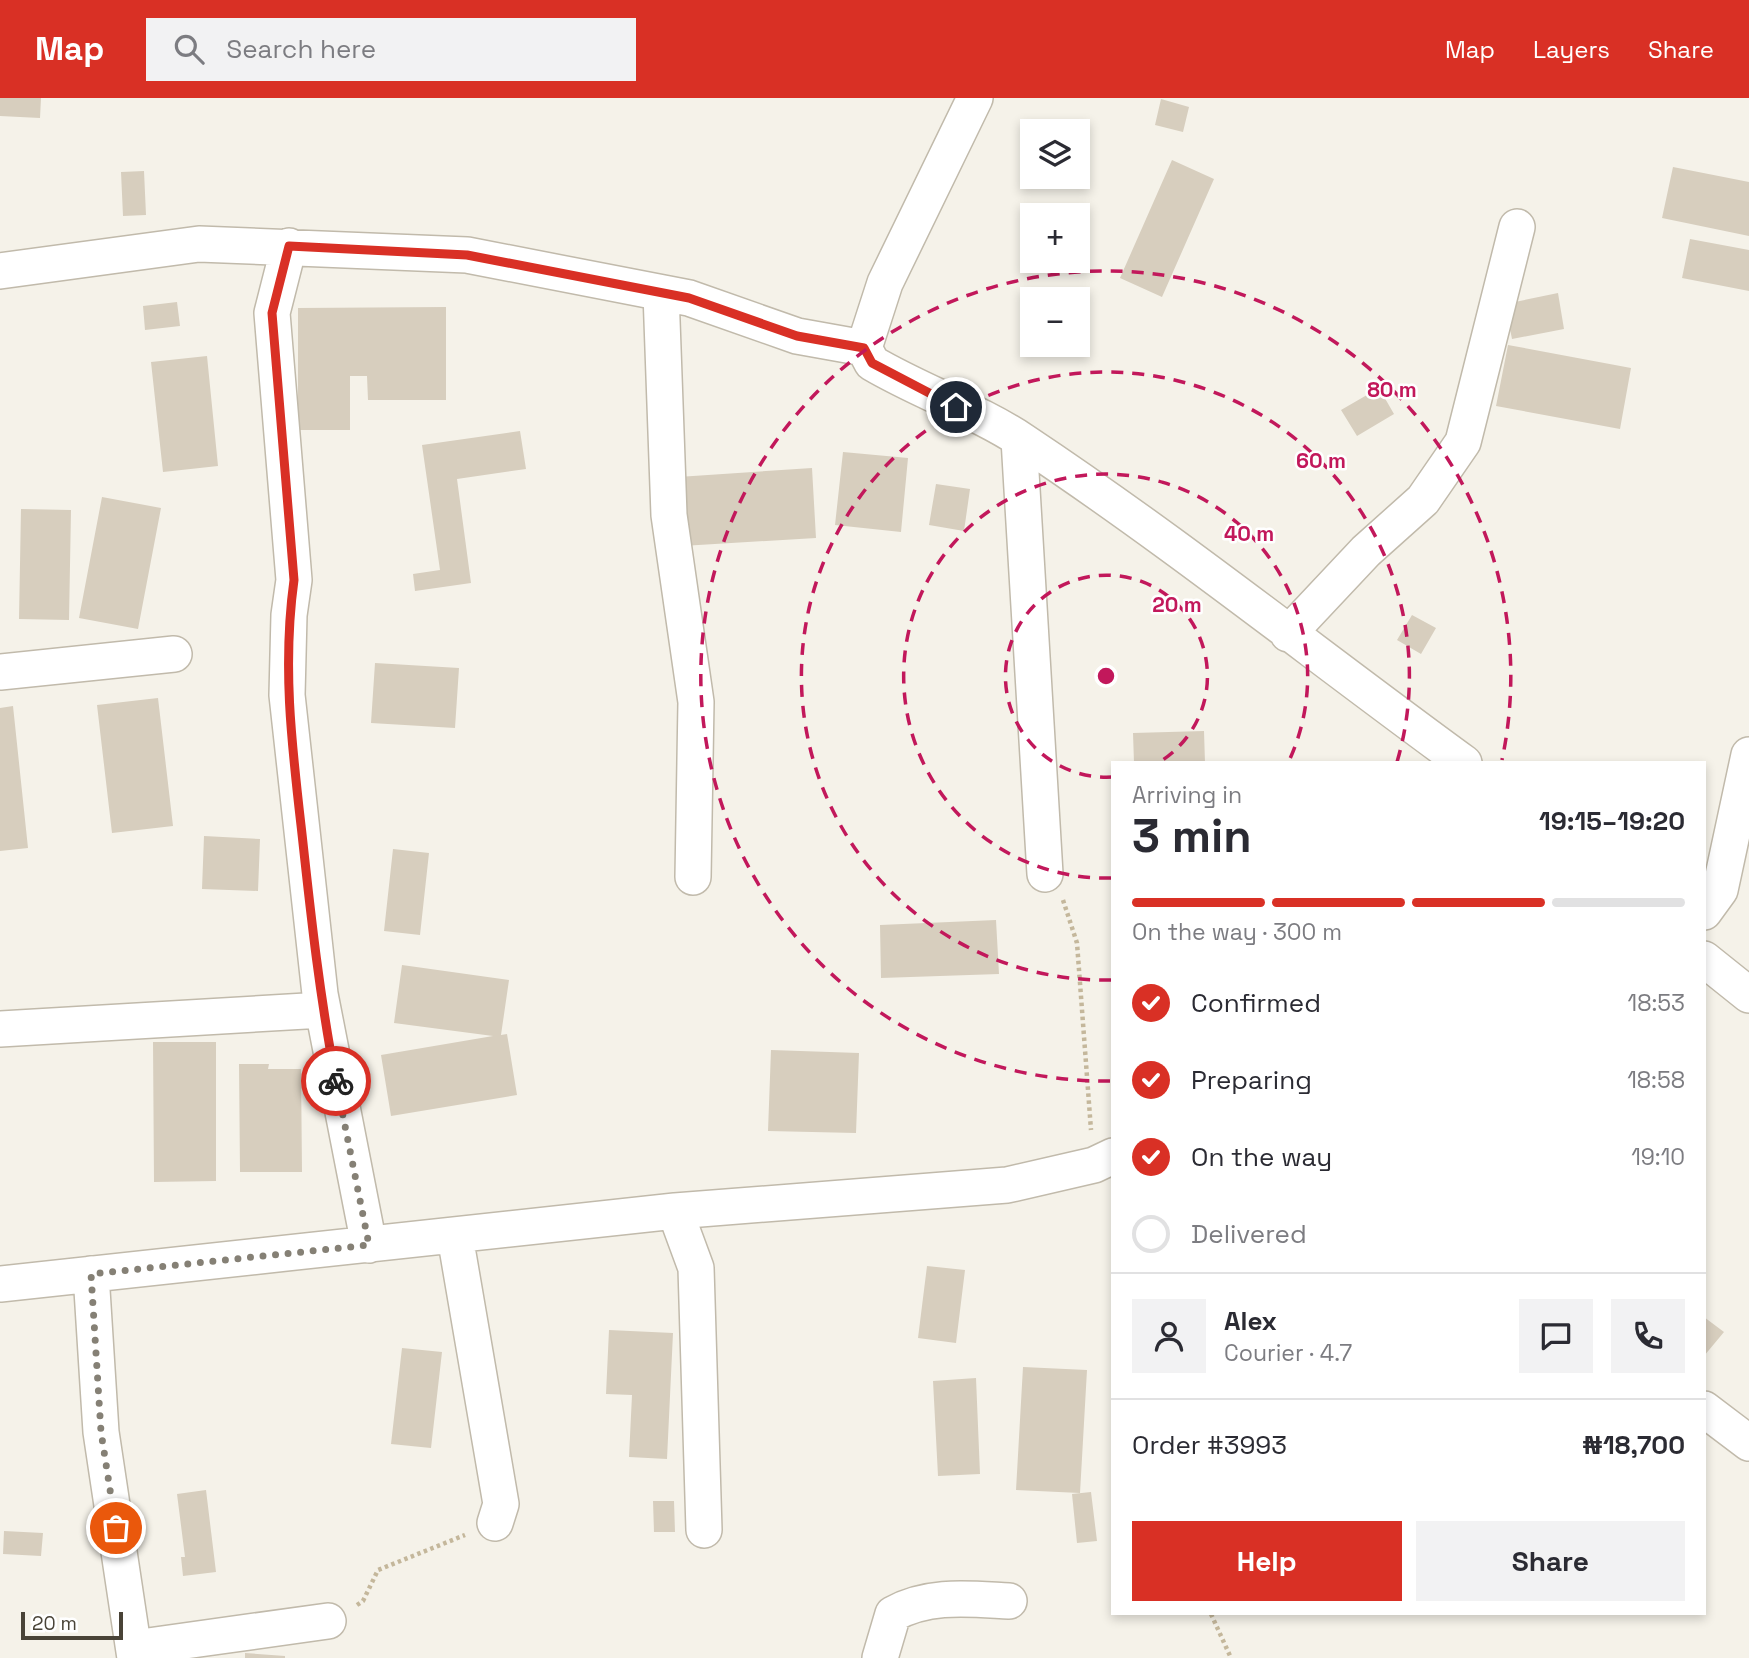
<!DOCTYPE html>
<meta charset="utf-8">
<style>
:root{--surface:#fff;--page:#f2f2f3;--text:#2b2b33;--muted:#7c7c81;--line:#e1e1e2;--accent:#d93025}
body{margin:0;font-family:"Space Grotesk",sans-serif;background:var(--page);color:var(--text);height:100vh;display:flex;flex-direction:column;font-size:26px;white-space:nowrap}
*{box-sizing:border-box;margin:0}
p{font-size:23px;color:var(--muted)}
.icon{flex:none;width:38px;height:38px;fill:none;stroke:currentColor;stroke-width:2;stroke-linecap:round;stroke-linejoin:round}
.map{position:relative;flex:1;overflow:hidden}
.details{position:absolute;left:1111px;top:663px;width:595px;height:854px;display:flex;flex-direction:column;background:var(--surface);border-radius:0px;box-shadow:0 4px 10px #0003}
.details>*{flex:none}
.fabs{position:absolute;left:1020px;top:21px;display:grid;gap:14px}
.fabs a{display:grid;place-items:center;width:70px;height:70px;border-radius:0px;background:var(--surface);box-shadow:0 4px 10px #0003;font-size:35px}
.scale{position:absolute;left:21px;bottom:18px;width:102px;box-sizing:border-box;padding-left:7px;border:4px solid #494337;border-top:0;font-size:19px;line-height:24px;white-space:nowrap;color:#494337;-webkit-text-stroke:5px #fff;paint-order:stroke}
.pin{position:absolute;display:grid;place-items:center;width:60px;height:60px;color:#fff;margin:-30px;border:4px solid #fff;border-radius:50%;box-shadow:0 2px 7px #0007}
.courier{position:absolute;display:grid;place-items:center;width:70px;height:70px;margin:-35px;border:5px solid #d93025;border-radius:50%;background:#fff;color:#222;box-shadow:0 2px 9px #0007}
.head em{font-style:normal;font-weight:700}
.head div{display:flex;flex-direction:column-reverse}
.head{display:flex;align-items:center;justify-content:space-between;height:119px;padding:0 21px}
h1{font-size:46px;font-weight:700;line-height:52px}
.bar{display:grid;grid-template-columns:repeat(4,1fr);gap:10px 7px;align-content:center;height:84px;padding:0 21px}
.bar i{height:9px;border-radius:5px;background:var(--line)}
.bar .selected{background:var(--accent)}
.bar p{grid-column:span 4}
.line{display:flex;align-items:center;gap:18px;padding:0 21px;border-top:2px solid var(--line)}
.line div{flex:1}
.round{display:grid;place-items:center;flex:none;width:74px;height:74px;border-radius:0px;background:var(--page)}
ol{padding:0 21px;list-style:none}
li{display:flex;align-items:center;gap:21px;height:77px}
li p{margin-inline-start:auto}
li .icon{padding:7px;border-radius:50%;background:var(--accent);color:#fff;stroke-width:4}
li:last-child{color:var(--muted)}
li i{width:38px;height:38px;border:4px solid var(--line);border-radius:50%}
.primary-button{display:flex;gap:14px;margin-top:auto;padding:14px 21px}
.primary-button a{flex:1;height:80px;border-radius:0px;background:var(--accent);color:#fff;font-size:28px;font-weight:700;line-height:80px;text-align:center}
.primary-button a+a{background:var(--page);color:var(--text)}
header{display:flex;align-items:center;gap:42px;box-sizing:border-box;height:98px;padding:0 35px;background:var(--accent);color:#fff}
header strong{font-size:33px}
nav{display:flex;gap:38px;margin-inline-start:auto;font-size:24px}
.search{width:490px;height:63px;background:var(--page);display:flex;align-items:center;gap:18px;box-sizing:border-box;padding:0 24px;border-radius:0px;color:var(--muted);font-size:26px}
.map>svg:first-child{display:block}
.building{fill:#d7cebe}
.lines{fill:none;stroke-linecap:round;stroke-linejoin:round}
.minor-casing{stroke:#c1baab;stroke-width:38}
.path{stroke:#c4b79b;stroke-width:4.5;stroke-dasharray:3.5 3.5;stroke-linecap:butt}
.minor{stroke:#fff;stroke-width:35}
.done{stroke:#858075;stroke-width:7;stroke-dasharray:0 12.6}
.route{stroke:#d93025;stroke-width:9}
.ring{fill:none;stroke:#c2185b;stroke-width:3.5;stroke-dasharray:12 9}
.centre{fill:#c2185b;stroke:#fff;stroke-width:3.5}
.ring-label{font-size:21px;text-anchor:middle;font-weight:bold;fill:#c2185b;stroke:#fff;stroke-width:5;stroke-linejoin:round;paint-order:stroke}
</style>
<header>
<strong>Map</strong>
<div class="search"><svg class="icon" aria-label="search" viewBox="0 0 24 24"><circle cx="10" cy="10" r="6"/><path d="M15 15l6 6"/></svg>Search here</div>
<nav><a>Map</a><a>Layers</a><a>Share</a></nav>
</header>
<div class="map">
<svg width="1749" height="1560" viewBox="0 0 1749 1560">
<rect width="100%" height="100%" fill="#f5f2e9"/>
<path class="building" d="M 0,0 L 41,0 L 40,20 L 0,18 Z
M 1161,1 L 1189,9 L 1183,34 L 1155,27 Z
M 1172,62 L 1214,81 L 1162,199 L 1120,180 Z
M 1673,69 L 1749,84 L 1749,138 L 1662,120 Z
M 144,73 L 146,117 L 123,118 L 121,74 Z
M 1690,141 L 1749,152 L 1749,193 L 1682,180 Z
M 1558,195 L 1564,231 L 1512,241 L 1505,206 Z
M 177,204 L 180,228 L 145,232 L 143,208 Z
M 446,209 L 446,302 L 368,302 L 367,278 L 350,278 L 350,332 L 298,332 L 298,210 Z
M 1508,247 L 1631,270 L 1620,331 L 1496,308 Z
M 207,258 L 218,368 L 163,374 L 151,264 Z
M 1379,290 L 1394,316 L 1357,338 L 1341,312 Z
M 520,333 L 526,371 L 457,381 L 471,485 L 415,493 L 413,476 L 440,472 L 422,347 Z
M 843,354 L 908,360 L 901,434 L 835,427 Z
M 812,370 L 816,440 L 682,448 L 678,379 Z
M 936,386 L 970,391 L 964,433 L 929,427 Z
M 102,399 L 161,410 L 138,531 L 79,520 Z
M 21,411 L 71,412 L 69,522 L 19,521 Z
M 1412,517 L 1436,530 L 1421,556 L 1397,542 Z
M 375,565 L 459,570 L 455,630 L 371,625 Z
M 158,600 L 173,728 L 112,735 L 97,607 Z
M 13,608 L 28,750 L 0,753 L 0,610 Z
M 1204,633 L 1205,665 L 1134,665 L 1133,635 Z
M 204,738 L 260,741 L 258,793 L 202,791 Z
M 393,751 L 429,755 L 420,837 L 384,833 Z
M 996,822 L 999,876 L 881,880 L 880,827 Z
M 402,867 L 509,882 L 501,937 L 507,936 L 517,997 L 391,1018 L 381,957 L 493,938 L 394,925 Z
M 153,944 L 216,944 L 216,1083 L 154,1084 Z
M 771,952 L 859,955 L 856,1035 L 768,1033 Z
M 239,966 L 269,966 L 268,971 L 301,971 L 302,1074 L 240,1074 Z
M 927,1168 L 965,1172 L 956,1245 L 918,1240 Z
M 1704,1219 L 1724,1234 L 1704,1258 Z
M 609,1232 L 673,1235 L 667,1361 L 629,1359 L 632,1297 L 606,1296 Z
M 402,1250 L 442,1254 L 431,1350 L 391,1346 Z
M 1023,1269 L 1087,1272 L 1080,1395 L 1016,1392 Z
M 976,1280 L 980,1376 L 938,1378 L 933,1283 Z
M 206,1392 L 216,1474 L 183,1478 L 181,1459 L 185,1459 L 177,1396 Z
M 1091,1394 L 1097,1443 L 1077,1445 L 1072,1396 Z
M 653,1403 L 674,1403 L 675,1434 L 654,1434 Z
M 4,1433 L 43,1435 L 41,1458 L 3,1456 Z
M 245,1555 L 285,1558 L 285,1560 L 245,1560 Z"/>
<g class="lines">
<g class="minor-casing">
<path id="minor" d="M 975,0 L 885,185 L 864,250 L 872,265 C 921,294 976,312 1023,343 C 1175,444 1317,558 1464,665
M 289,148 L 272,215 L 294,482 L 289,517 L 287,597 L 320,896 L 369,1147
M 0,173 L 199,146 L 467,157 L 689,200 L 797,238 L 864,250
M 661,195 L 669,417 L 696,604 L 693,779
M 1019,341 L 1045,776
M 1288,536 L 1366,453 L 1423,402 L 1463,344 L 1517,129
M 0,574 L 174,556
M 1704,814 L 1720,792 L 1749,657
M 1704,861 L 1749,897
M 0,931 L 323,912
M 675,1113 L 696,1170 L 704,1432
M 455,1138 L 501,1406 L 495,1425
M 91,1176 L 101,1334 L 135,1560
M 0,1186 L 675,1113 L 1007,1087 L 1094,1067 L 1113,1058
M 1704,1311 L 1749,1345
M 134,1550 L 328,1523
M 880,1560 L 893,1516 C 929,1496 969,1501 1009,1503"/>
</g>
<path class="path" d="M 1063,802 L 1077,845 L 1091,1032
M 357,1507 L 363,1503 L 378,1472 L 465,1437
M 1211,1516 L 1231,1560"/>
<use href="#minor" class="minor"/>
</g>
<g class="lines">
<path class="done" d="M 116,1430 L 101,1334 L 91,1176 L 369,1147 L 336,983"/>
<path class="route" d="M 336,983 C 320,901 311,819 302,736 C 292,649 282,569 294,482 L 272,215 L 289,148 L 467,157 L 689,200 L 797,238 L 864,250 L 872,265 L 956,309"/>
</g>
<g class="ring">
<path d="M1112 679A101 101 0 1 1 1158 665"/>
<path d="M1111 780A202 202 0 1 1 1288 665"/>
<path d="M1111 882A304 304 0 1 1 1397 664"/>
<path d="M1110 983A405 405 0 1 1 1502 662"/>
</g>
<circle cx="1106" cy="578" r="10" class="centre"/>
<g class="ring-label">
<text x="1392" y="299">80 m</text>
<text x="1321" y="370">60 m</text>
<text x="1249" y="443">40 m</text>
<text x="1177" y="514">20 m</text>
</g>
</svg>
<div class="fabs">
<a><svg class="icon" aria-label="layers" viewBox="0 0 24 24"><path d="M12 4l9 5-9 5-9-5zM3 14l9 5 9-5"/></svg></a>
<a>+</a>
<a>−</a>
</div>
<div class="scale">20 m</div>
<div class="pin" style="left:116px;top:1430px;background:#ea580c"><svg class="icon" aria-label="bag" viewBox="0 0 24 24"><path d="M5 8h14l-1 12H6zM9 8a3 3 0 0 1 6 0"/></svg></div>
<div class="pin" style="left:956px;top:309px;background:#1f2937"><svg class="icon" aria-label="home" viewBox="0 0 24 24"><path d="M3 11l9-7 9 7M6 9v11h12V9"/></svg></div>
<div class="courier" style="left:336px;top:983px"><svg class="icon" aria-label="bike" viewBox="0 0 24 24"><circle cx="6" cy="16" r="4"/><circle cx="18" cy="16" r="4"/><path d="M6 16l4-8h5l3 8M10 8l3 8H6M13 5h3"/></svg></div>
<section class="details">
<div class="head"><div><h1>3 min</h1><p>Arriving in</p></div><em>19:15–19:20</em></div>
<div class="bar"><i class="selected"></i><i class="selected"></i><i class="selected"></i><i></i><p>On the way · 300 m</p></div>
<ol>
<li><svg class="icon" aria-label="check" viewBox="0 0 24 24"><path d="M5 12l5 5 9-10"/></svg>Confirmed<p>18:53</p></li>
<li><svg class="icon" aria-label="check" viewBox="0 0 24 24"><path d="M5 12l5 5 9-10"/></svg>Preparing<p>18:58</p></li>
<li><svg class="icon" aria-label="check" viewBox="0 0 24 24"><path d="M5 12l5 5 9-10"/></svg>On the way<p>19:10</p></li>
<li><i></i>Delivered</li>
</ol>
<div class="line" style="height:126px"><a class="round"><svg class="icon" aria-label="person" viewBox="0 0 24 24"><circle cx="12" cy="8" r="4"/><path d="M4 21q1-7 8-7t8 7"/></svg></a><div><b>Alex</b><p>Courier · 4.7</p></div><a class="round"><svg class="icon" aria-label="chat" viewBox="0 0 24 24"><path d="M4 5h16v11H9l-5 4z"/></svg></a><a class="round"><svg class="icon" aria-label="phone" viewBox="0 0 24 24"><path d="M5 4h4l2 5-3 2q2 4 5 5l2-3 5 2v4C11 20 4 13 5 4z"/></svg></a></div>
<div class="line" style="height:91px"><div>Order #3993</div><b>₦18,700</b></div>
<div class="primary-button"><a>Help</a><a>Share</a></div>
</section>
</div>
